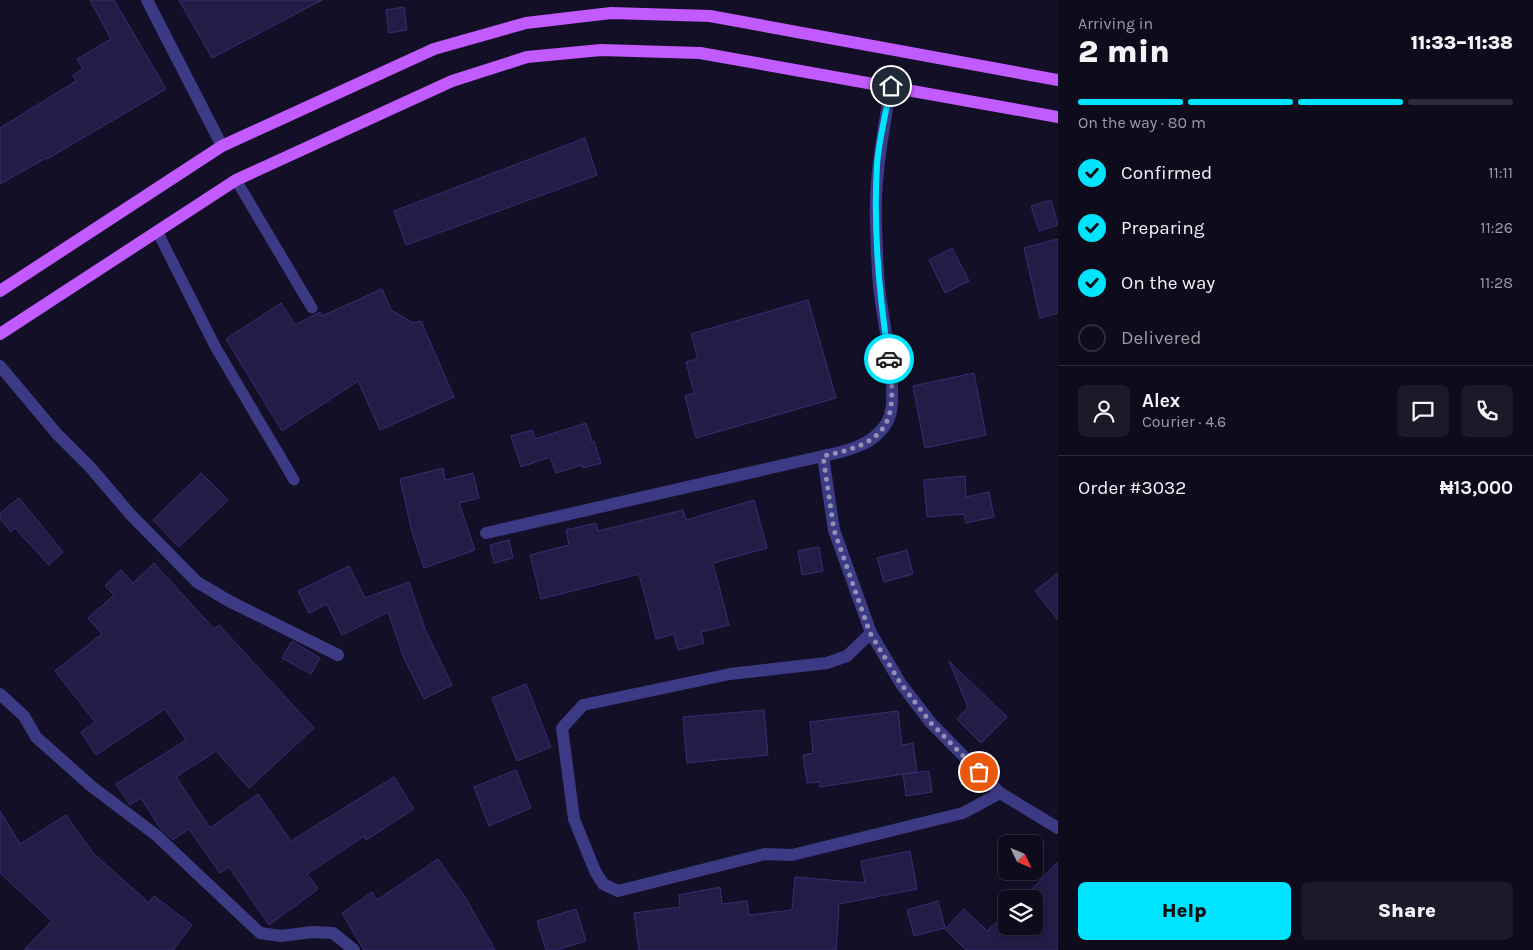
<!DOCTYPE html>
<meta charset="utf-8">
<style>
:root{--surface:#0e0b1c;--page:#1c1929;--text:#f1f3f6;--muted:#9b9ba3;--line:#2e2b3b;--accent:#00e5ff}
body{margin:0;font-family:Karla,sans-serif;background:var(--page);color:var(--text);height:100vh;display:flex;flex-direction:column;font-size:19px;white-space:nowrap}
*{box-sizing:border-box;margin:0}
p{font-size:16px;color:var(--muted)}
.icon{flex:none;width:28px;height:28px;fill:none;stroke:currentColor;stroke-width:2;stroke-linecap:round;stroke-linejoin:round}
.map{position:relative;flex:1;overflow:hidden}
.side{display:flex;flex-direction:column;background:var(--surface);width:475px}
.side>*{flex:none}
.needle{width:32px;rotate:134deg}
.buttons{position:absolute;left:998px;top:835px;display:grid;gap:10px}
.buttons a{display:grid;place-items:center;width:45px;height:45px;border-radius:8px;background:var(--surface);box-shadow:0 2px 8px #0003,0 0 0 1px var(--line);font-size:25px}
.pin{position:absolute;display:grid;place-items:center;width:42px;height:42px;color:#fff;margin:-21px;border:2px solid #fff;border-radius:50%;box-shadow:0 1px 5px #0007}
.courier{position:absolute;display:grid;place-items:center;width:50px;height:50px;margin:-25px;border:4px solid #00e5ff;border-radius:50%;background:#fff;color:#222;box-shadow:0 1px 6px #0007}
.headline em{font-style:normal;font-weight:800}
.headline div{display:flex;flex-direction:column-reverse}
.headline{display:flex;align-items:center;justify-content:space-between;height:85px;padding:0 20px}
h1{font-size:32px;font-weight:800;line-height:38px}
.bar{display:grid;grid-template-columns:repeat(4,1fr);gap:8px 5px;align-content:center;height:60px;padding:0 20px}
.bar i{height:6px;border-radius:4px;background:var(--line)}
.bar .selected{background:var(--accent)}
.bar p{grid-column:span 4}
.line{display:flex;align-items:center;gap:12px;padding:0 20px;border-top:1px solid var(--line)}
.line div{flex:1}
.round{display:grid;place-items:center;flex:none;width:52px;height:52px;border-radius:8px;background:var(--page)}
ol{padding:0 20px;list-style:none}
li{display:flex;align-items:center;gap:15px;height:55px}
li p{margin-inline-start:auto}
li .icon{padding:5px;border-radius:50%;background:var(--accent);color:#111;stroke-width:4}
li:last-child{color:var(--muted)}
li i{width:28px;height:28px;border:2px solid var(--line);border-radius:50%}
.action{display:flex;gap:10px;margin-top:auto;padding:10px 20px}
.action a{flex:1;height:58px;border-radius:8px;background:var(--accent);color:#111;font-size:20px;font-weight:800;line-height:58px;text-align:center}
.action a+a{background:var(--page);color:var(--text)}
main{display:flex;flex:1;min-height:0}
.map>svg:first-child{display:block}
.building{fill:#241b47;stroke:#3b2d73}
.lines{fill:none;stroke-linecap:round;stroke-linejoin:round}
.lane{stroke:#3d3a85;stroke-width:11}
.street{stroke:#3d3a85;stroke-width:12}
.primary{stroke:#c25bff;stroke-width:12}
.done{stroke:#948fb3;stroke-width:5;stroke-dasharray:0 9}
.route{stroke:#00e5ff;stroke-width:6}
</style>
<main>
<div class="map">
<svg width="1058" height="950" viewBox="0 0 1058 950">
<rect width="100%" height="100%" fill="#130f26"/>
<path class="building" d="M 90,0 L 114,0 L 166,89 L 47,159 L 46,158 L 0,184 L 0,128 L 76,81 L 73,75 L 83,69 L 77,59 L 111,39 Z
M 179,0 L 322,0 L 212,58 Z
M 404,7 L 407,30 L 389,33 L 386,10 Z
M 585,138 L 597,175 L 406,245 L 394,211 Z
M 1051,200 L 1058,225 L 1039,231 L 1031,206 Z
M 1058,239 L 1058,313 L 1040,318 L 1024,248 Z
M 952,248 L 969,281 L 945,293 L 929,260 Z
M 382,289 L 391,310 L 413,323 L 421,321 L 454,397 L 380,430 L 358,381 L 282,431 L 226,339 L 281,303 L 295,325 L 320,312 L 322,316 Z
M 808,300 L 836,398 L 696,438 L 685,396 L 694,393 L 686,362 L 698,359 L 691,334 Z
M 974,373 L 986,435 L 925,448 L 913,386 Z
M 586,423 L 592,442 L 594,441 L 601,463 L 583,468 L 582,465 L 556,473 L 550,457 L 521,467 L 511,436 L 532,430 L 535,439 Z
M 443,468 L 445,480 L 473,473 L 479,498 L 459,503 L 475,550 L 424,568 L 412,532 L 400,479 Z
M 201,473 L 228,500 L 179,547 L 153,520 Z
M 965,476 L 966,497 L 989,492 L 994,517 L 966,523 L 964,514 L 927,517 L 924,480 Z
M 19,498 L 63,552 L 49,565 L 15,528 L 11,532 L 0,519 L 0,513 Z
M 754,500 L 767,548 L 713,563 L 729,625 L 701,632 L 704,643 L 678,650 L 674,634 L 656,639 L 639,574 L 541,599 L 530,555 L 569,545 L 566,530 L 596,523 L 598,531 L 683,510 L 686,520 Z
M 509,540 L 513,558 L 494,563 L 490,545 Z
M 819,547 L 823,571 L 802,575 L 798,551 Z
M 907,550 L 913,574 L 884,582 L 877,558 Z
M 154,563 L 214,629 L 219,625 L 314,728 L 249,788 L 216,751 L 176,777 L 210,828 L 258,794 L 291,841 L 394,777 L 414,809 L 366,840 L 364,836 L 307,874 L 318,889 L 269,925 L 229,867 L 220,873 L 189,829 L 173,840 L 160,828 L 141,798 L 130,805 L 116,784 L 186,740 L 165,709 L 96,755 L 81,732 L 95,722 L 55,671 L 102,634 L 88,618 L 114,595 L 105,586 L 121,570 L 133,583 Z
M 349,566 L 365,598 L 409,582 L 425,629 L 452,685 L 424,699 L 404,658 L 388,612 L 342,635 L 327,604 L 309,613 L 298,591 Z
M 1058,573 L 1058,620 L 1035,591 Z
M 292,641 L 320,658 L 311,674 L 282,658 Z
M 949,661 L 1007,717 L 981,743 L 957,719 L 968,707 Z
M 526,684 L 551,747 L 517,761 L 492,698 Z
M 764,710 L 768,755 L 687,763 L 683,717 Z
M 898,711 L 902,745 L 913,743 L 917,772 L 820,787 L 820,782 L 807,783 L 803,755 L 813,753 L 810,722 Z
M 516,770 L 531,808 L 489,826 L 474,787 Z
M 929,771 L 932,792 L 906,796 L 903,774 Z
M 0,811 L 20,844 L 66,815 L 93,853 L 149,903 L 154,896 L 192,925 L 173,950 L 24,950 L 52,921 L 0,873 Z
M 910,851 L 917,889 L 839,904 L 836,950 L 639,950 L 634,913 L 680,907 L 679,895 L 720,887 L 722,904 L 747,901 L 749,915 L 792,910 L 795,877 L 865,883 L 861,861 Z
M 438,859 L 465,897 L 495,950 L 364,950 L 342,913 L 372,892 L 377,900 Z
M 1058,862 L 1058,950 L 966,950 L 945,929 L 964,909 L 987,931 L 1006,914 L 1006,926 L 1034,926 L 1034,899 L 1022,899 Z
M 938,901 L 945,928 L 914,936 L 907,910 Z
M 576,909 L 586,941 L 556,950 L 546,950 L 537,921 Z"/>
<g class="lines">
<path class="lane" d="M 236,180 L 312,308
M 157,231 L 216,348 L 294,480"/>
<path class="street" d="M 147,0 L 222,146
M 891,86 C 883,133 874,178 876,226 C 877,248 877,271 880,294 C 883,321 899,395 889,418 C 878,444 848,451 823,456 L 834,530 L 871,633 L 901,684 L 931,723 L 1000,793 L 1058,828
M 0,366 L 57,434 L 91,468 L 130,514 L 197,582 L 229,601 L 338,655
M 486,533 L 823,456
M 871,633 L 847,656 L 827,663 L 730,674 L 583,705 L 562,728 L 574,819 L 595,871 L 603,884 L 618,891 L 765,854 L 792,855 L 963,813 L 1000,793
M 0,694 L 24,716 L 36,737 L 91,786 L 156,835 L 260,933 L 281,936 L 312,932 L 333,933 L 354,950"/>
<path class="primary" d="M 0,291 L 222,146 L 434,49 L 526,23 L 611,13 L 710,16 L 1058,80
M 0,334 L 236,180 L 452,81 L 527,57 L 601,50 L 700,53 L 1058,117"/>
</g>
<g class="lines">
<path class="done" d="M 889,359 C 898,424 888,443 823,456 L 834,530 L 870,633 L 901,684 L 931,723 L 979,772"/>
<path class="route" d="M 889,359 C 879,295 873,230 877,165 C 879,139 886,112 891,86"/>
</g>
</svg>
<div class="buttons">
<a><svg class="needle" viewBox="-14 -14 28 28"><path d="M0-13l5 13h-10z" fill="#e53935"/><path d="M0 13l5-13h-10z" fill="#9b9ba3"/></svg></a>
<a><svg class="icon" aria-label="layers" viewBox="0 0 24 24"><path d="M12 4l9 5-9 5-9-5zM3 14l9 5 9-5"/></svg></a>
</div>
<div class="pin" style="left:979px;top:772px;background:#ea580c"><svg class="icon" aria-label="bag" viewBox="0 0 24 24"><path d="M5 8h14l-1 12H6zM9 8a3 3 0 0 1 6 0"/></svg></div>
<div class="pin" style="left:891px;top:86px;background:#1f2937"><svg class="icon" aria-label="home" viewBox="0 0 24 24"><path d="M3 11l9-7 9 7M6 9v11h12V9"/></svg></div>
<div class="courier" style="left:889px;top:359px"><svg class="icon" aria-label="car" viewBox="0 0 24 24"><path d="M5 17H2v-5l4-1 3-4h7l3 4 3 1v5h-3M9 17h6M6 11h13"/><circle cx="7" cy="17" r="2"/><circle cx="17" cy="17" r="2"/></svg></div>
</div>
<section class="side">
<div class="headline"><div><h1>2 min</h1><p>Arriving in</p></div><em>11:33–11:38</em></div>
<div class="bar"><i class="selected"></i><i class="selected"></i><i class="selected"></i><i></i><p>On the way · 80 m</p></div>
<ol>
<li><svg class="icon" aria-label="check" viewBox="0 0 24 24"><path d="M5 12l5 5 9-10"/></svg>Confirmed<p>11:11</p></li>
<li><svg class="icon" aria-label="check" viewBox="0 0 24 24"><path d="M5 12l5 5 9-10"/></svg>Preparing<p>11:26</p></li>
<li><svg class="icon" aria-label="check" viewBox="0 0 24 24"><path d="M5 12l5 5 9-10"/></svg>On the way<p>11:28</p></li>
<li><i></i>Delivered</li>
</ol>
<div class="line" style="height:90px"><a class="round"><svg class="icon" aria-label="person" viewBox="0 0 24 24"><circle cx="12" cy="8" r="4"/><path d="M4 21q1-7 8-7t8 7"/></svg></a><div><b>Alex</b><p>Courier · 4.6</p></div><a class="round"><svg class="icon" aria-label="chat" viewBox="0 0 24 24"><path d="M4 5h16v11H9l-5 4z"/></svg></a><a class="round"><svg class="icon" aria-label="phone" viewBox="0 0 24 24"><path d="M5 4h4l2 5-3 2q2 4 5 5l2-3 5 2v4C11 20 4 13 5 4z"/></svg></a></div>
<div class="line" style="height:65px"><div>Order #3032</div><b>₦13,000</b></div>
<div class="action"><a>Help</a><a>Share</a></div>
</section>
</main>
